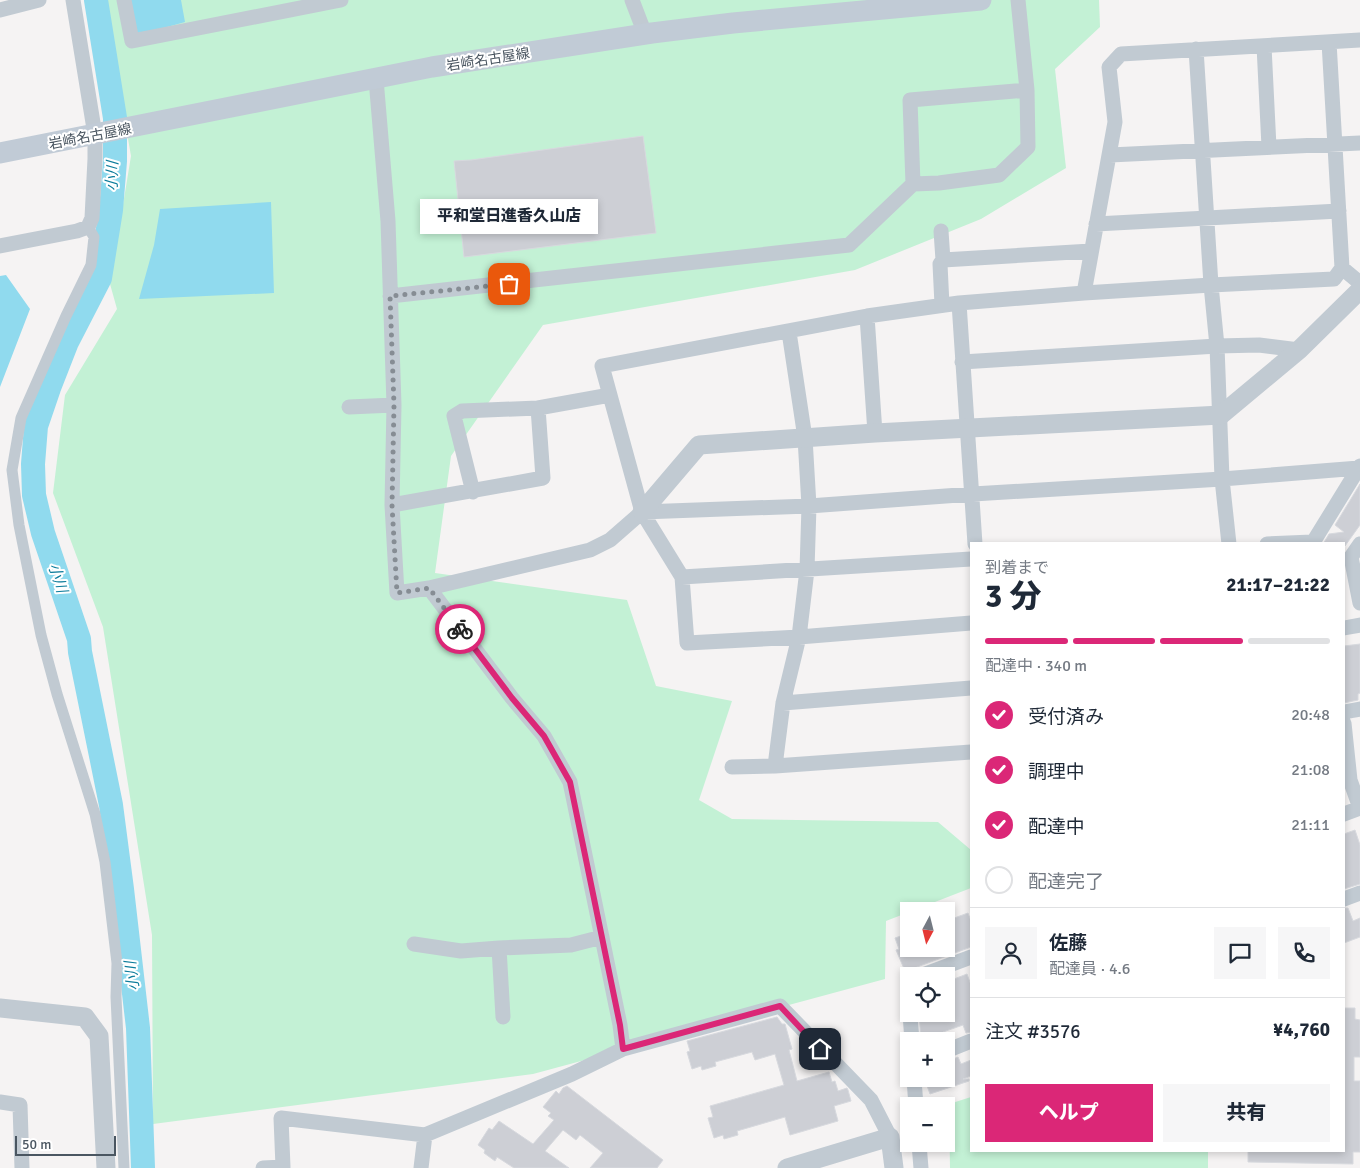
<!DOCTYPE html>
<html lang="ja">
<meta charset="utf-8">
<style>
:root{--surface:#fff;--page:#f6f6f7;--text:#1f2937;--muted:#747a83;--line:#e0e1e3;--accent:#db2777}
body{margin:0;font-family:Signika,"Noto Sans JP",sans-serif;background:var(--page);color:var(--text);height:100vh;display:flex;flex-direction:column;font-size:19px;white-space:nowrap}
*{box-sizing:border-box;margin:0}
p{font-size:16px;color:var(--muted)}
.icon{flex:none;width:28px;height:28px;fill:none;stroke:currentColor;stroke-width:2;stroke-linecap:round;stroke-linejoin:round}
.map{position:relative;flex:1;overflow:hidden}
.details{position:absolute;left:970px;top:542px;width:375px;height:610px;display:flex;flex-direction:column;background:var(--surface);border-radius:0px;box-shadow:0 2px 8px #0003}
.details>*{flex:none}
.needle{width:32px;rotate:187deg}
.tools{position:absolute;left:900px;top:902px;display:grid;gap:10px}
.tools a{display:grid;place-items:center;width:55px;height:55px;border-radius:0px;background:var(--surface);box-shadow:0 2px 8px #0003;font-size:25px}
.scale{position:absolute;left:15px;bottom:12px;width:101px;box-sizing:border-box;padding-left:5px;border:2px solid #4a5661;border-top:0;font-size:14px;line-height:18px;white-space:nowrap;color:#4a5661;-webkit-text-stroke:4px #fff;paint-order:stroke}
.pin{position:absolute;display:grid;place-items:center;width:42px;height:42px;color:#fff;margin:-21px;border-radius:10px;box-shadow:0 2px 8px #0006}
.courier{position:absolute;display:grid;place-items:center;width:50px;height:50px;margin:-25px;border:4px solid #db2777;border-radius:50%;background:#fff;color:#222;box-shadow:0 1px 6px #0007}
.bubble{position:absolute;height:35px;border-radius:0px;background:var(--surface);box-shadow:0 2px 8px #0003;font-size:16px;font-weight:800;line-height:35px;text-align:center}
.overview em{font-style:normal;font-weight:800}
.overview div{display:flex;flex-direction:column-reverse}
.overview{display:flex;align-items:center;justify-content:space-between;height:85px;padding:0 15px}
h1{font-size:32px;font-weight:800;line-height:38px}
.bar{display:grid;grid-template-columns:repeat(4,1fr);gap:8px 5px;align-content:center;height:60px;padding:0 15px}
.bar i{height:6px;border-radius:4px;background:var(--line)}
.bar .current{background:var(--accent)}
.bar p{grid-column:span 4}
.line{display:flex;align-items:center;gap:12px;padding:0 15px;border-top:1px solid var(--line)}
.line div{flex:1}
.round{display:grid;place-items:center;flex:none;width:52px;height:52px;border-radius:0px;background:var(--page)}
ol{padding:0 15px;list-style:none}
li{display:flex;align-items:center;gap:15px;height:55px}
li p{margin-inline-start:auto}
li .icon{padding:5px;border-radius:50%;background:var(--accent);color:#fff;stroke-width:4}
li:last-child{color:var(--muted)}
li i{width:28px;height:28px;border:2px solid var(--line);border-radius:50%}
.button{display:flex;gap:10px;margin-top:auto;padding:10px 15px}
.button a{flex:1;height:58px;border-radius:0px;background:var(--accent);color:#fff;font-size:20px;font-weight:800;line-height:58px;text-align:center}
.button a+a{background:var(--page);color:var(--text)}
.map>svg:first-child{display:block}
.green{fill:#c3f1d5}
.water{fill:#90daee}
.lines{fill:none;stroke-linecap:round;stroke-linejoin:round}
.river{stroke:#90daee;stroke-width:24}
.building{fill:#cdcfd5;stroke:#d7d9de}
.pedestrian{stroke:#c1cad2;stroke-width:11}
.minor{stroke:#c1cad2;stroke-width:15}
.tertiary{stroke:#c1cad2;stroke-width:19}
.secondary{stroke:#c1cbd6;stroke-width:21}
.done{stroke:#868d94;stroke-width:5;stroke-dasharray:0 9}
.route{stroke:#db2777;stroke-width:6}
.labels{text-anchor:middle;stroke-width:4;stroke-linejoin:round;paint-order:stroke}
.street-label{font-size:14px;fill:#4a5661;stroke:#fff}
.water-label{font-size:15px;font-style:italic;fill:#0c7c9b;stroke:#fff}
</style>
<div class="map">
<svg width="1360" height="1168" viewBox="0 0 1360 1168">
<rect width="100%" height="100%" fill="#f5f3f3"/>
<path class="green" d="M 104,0 L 1099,0 L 1100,27 L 1055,69 L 1066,168 L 981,219 L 855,270 L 543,325 L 451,456 L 435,573 L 627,600 L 656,686 L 732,701 L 699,800 L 732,819 L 938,822 L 971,850 L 971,888 L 886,921 L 885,979 L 533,1074 L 153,1124 L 152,935 L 103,627 L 53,493 L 65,395 L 117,309 L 110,284 L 131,156 Z
M 971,1097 L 971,1151 L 1208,1151 L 1208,1168 L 950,1168 L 949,1104 Z"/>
<path class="water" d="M 130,0 L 181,0 L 185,22 L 135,36 Z
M 271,202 L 274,293 L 139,299 L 154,245 L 160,209 Z
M 6,275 L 30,309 L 0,387 L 0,276 Z"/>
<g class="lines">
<path class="river" d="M 96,0 L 115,118 L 115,161 L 111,210 L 100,278 L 67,342 L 49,388 L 36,426 L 33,464 L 34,495 L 43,533 L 79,639 L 80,652 L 111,805 L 122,889 L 138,1028 L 143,1168"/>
</g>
<path class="building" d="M 643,136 L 656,233 L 464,257 L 454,161 L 471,160 Z
M 1360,484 L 1360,525 L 1345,546 L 1344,544 L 1323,544 L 1329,534 L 1344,532 L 1335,525 Z
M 1360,644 L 1360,693 L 1358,694 L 1358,700 L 1344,703 L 1344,646 Z
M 1355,830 L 1360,845 L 1360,884 L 1344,889 L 1344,834 Z
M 1344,908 L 1348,908 L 1353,921 L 1360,918 L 1360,937 L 1344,943 Z
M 968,913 L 971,921 L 971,947 L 909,970 L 909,972 L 905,971 L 896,950 L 899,949 L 895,938 L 909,933 L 909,949 L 946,949 L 946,921 Z
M 967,974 L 971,985 L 971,1032 L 966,1033 L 963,1025 L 943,1032 L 944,1037 L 937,1039 L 938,1041 L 921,1041 L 919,1014 L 946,1014 L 946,984 L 954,981 L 954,979 Z
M 1344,1008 L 1355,1008 L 1355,1019 L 1360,1020 L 1360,1057 L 1354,1057 L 1354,1081 L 1360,1081 L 1360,1152 L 1353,1152 L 1353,1164 L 1248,1162 L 1248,1151 L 1344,1151 Z
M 777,1017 L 782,1024 L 785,1024 L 792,1049 L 789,1050 L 797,1081 L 829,1072 L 832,1082 L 835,1081 L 838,1091 L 847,1088 L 848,1090 L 851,1101 L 834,1106 L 838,1121 L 790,1135 L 785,1117 L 737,1131 L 738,1135 L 724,1139 L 723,1135 L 714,1138 L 708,1118 L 713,1117 L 710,1106 L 784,1085 L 775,1054 L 755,1060 L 752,1052 L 715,1062 L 716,1066 L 702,1070 L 701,1066 L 692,1069 L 687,1052 L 690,1051 L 687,1041 Z
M 958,1057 L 961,1064 L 971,1060 L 971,1076 L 963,1079 L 969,1079 L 969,1081 L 930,1094 L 926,1083 L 928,1082 L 927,1079 L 946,1079 L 946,1062 Z
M 567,1086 L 663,1160 L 657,1168 L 590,1168 L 603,1153 L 580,1135 L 576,1140 L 563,1130 L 545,1151 L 569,1168 L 514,1168 L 497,1157 L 495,1161 L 484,1153 L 485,1150 L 478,1145 L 489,1128 L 492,1130 L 499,1121 L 533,1144 L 554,1120 L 548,1116 L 551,1113 L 543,1107 L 556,1091 L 559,1094 L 563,1088 Z"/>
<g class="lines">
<path class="pedestrian" d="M 88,227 L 94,237 L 91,265 L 66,316 L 21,418 L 12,470 L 19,525 L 41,635 L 57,694 L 95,814 L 105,862 L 117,963 L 116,997 L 124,1168"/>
<path class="minor" d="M 124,0 L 132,41 L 341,0
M 632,0 L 645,34
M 1018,0 L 1027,90 L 1028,147 L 999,175 L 939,183 L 913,184 L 910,100 L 1027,90
M 0,10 L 39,0
M 1329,42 L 1342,268
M 1264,46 L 1269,147
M 1196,49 L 1211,285 L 1217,346 L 1222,479 L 1229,544
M 376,79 L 388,221 L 394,405 L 392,505 L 397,593 L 429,588 L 590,550 L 610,540 L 642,512 L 809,506 L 973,494 L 1222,479 L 1359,468
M 1110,155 L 1360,143
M 1096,224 L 1339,211
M 941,231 L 943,260
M 0,246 L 77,231 L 88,227 L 92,218 L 95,159 L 95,135 L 73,0
M 1084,293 L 1211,285 L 1334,279 L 1342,268 L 1360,283
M 390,296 L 849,245 L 913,184
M 959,303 L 975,544
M 942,305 L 940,264 L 943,260 L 1091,251
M 867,316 L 875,433
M 789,332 L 805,438 L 809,506 L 807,570 L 799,637 L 783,703 L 775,766 L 971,752
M 962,362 L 1217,346 L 1259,345 L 1299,350
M 349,407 L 394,405
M 473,492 L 454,416 L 462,411 L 538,408
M 392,505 L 543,478 L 538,408 L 610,395
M 1267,544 L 1312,542
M 1312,544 L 1360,466
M 1360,544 L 1351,557 L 1360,603
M 682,577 L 971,559
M 429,588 L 512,698 L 544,736 L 570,782 L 620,1025 L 623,1049
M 971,623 L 799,637 L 687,643 L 682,577 L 642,512 L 602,366 L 867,316 L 959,303 L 1084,293 L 1115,122 L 1109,67 L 1121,54 L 1360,40
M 1344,628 L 1360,625
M 783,703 L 971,688
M 1344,712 L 1360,709
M 1344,723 L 1350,780 L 1360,808
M 732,767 L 775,766
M 1344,814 L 1360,808
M 1344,899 L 1360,893
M 414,944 L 461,951 L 499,948 L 571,945 L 602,937
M 499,948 L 503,1017
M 920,976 L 971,957
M 910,1014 L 912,1041
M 946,1051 L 971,1041
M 914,1079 L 916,1106
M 0,1102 L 20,1105 L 22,1168
M 919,1144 L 921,1168
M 263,1168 L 283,1167 L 281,1118 L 425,1135
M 421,1168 L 425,1135 L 572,1074 L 623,1049 L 780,1006 L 871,1100 L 890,1137"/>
<path class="tertiary" d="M 642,512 L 699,445 L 875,433 L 1221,415 L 1299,350 L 1360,290
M 0,1008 L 85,1017 L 99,1036 L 106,1168
M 787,1168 L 890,1137 L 894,1168"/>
<path class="secondary" d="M 0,153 L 432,67 L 652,33 L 733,23 L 981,0"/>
</g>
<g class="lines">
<path class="done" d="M 460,629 L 429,588 L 397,593 L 392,505 L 394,405 L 390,296 L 509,284"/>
<path class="route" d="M 460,629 L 512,698 L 544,736 L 570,782 L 620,1025 L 623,1049 L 780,1006 L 820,1049"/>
</g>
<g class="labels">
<g class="street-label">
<text transform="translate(488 59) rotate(-9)" y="5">岩崎名古屋線</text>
<text transform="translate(90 136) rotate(-11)" y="5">岩崎名古屋線</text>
</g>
<g class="water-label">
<text transform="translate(112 176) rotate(-88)" y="5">小川</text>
<text transform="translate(58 578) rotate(72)" y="5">小川</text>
<text transform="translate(132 976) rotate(-97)" y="5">小川</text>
</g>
</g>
</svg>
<div class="tools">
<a><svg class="needle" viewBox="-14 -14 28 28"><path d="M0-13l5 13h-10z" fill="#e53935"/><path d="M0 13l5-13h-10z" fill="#747a83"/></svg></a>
<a><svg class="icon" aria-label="locate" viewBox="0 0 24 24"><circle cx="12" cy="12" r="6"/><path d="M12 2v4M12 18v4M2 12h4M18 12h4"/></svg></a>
<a>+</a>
<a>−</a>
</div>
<div class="scale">50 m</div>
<div class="pin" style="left:509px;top:284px;background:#ea580c"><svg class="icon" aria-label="bag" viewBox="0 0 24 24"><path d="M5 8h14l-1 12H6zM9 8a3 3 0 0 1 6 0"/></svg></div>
<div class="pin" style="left:820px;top:1049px;background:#1f2937"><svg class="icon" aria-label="home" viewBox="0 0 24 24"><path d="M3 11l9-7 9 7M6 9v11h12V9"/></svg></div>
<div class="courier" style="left:460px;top:629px"><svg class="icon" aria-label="bike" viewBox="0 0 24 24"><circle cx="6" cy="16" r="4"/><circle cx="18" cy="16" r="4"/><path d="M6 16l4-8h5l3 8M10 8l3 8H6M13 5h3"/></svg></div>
<div class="bubble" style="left:420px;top:199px;width:178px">平和堂日進香久山店</div>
<section class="details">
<div class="overview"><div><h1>3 分</h1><p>到着まで</p></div><em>21:17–21:22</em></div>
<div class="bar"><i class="current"></i><i class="current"></i><i class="current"></i><i></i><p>配達中 · 340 m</p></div>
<ol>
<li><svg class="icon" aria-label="check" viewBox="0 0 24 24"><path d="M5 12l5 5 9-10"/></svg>受付済み<p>20:48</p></li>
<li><svg class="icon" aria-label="check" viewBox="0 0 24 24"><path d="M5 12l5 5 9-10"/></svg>調理中<p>21:08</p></li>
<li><svg class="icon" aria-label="check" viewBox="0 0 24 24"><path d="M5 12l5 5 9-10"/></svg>配達中<p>21:11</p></li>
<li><i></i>配達完了</li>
</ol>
<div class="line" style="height:90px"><a class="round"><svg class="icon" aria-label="person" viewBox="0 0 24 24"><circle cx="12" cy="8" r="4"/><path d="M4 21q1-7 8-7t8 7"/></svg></a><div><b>佐藤</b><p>配達員 · 4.6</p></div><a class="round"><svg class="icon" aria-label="chat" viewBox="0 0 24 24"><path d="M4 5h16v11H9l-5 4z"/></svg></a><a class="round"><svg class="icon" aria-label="phone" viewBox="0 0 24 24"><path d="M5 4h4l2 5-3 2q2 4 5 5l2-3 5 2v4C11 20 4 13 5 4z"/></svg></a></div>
<div class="line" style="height:65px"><div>注文 #3576</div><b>¥4,760</b></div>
<div class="button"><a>ヘルプ</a><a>共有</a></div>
</section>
</div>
